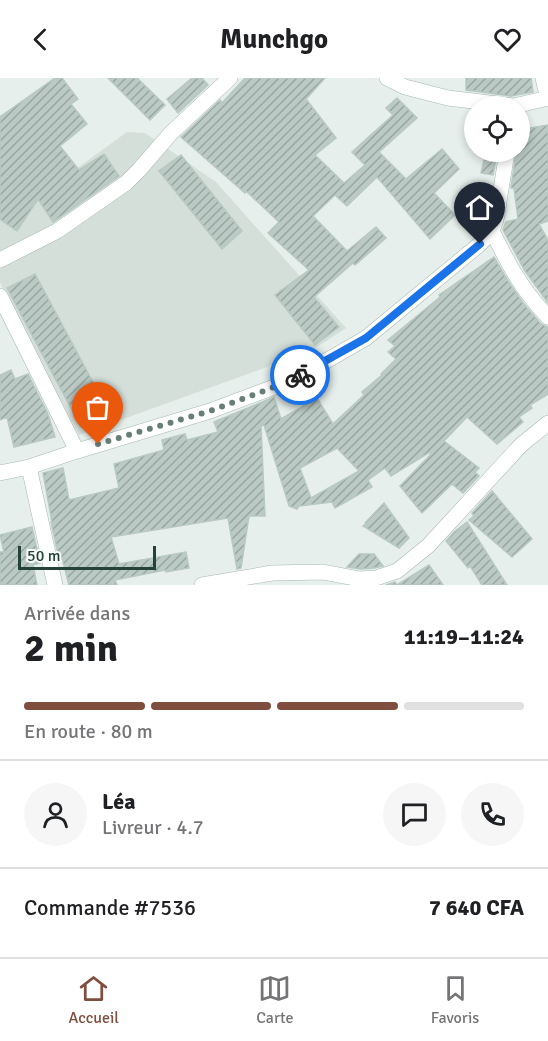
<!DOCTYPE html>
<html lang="fr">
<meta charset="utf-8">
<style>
:root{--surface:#fff;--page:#f6f6f6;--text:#202124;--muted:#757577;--line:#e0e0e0;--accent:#7f4e3f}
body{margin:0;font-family:Signika,sans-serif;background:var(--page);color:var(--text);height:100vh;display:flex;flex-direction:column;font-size:22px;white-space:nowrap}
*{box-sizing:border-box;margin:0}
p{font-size:20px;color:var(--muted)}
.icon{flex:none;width:33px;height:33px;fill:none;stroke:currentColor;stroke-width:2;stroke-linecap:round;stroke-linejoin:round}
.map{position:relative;height:507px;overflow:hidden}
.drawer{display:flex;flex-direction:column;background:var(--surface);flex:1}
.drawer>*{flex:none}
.tools{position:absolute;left:464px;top:18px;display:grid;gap:12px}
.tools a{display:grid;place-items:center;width:66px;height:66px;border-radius:50%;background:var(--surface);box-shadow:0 3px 9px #0003;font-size:30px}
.scale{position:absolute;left:18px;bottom:15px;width:138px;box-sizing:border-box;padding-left:6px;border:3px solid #24423a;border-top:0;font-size:16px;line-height:21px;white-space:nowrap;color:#24423a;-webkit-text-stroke:4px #f7fbf9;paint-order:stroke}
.pin{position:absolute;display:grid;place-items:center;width:51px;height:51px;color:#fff;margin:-62px -26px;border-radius:50% 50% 50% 0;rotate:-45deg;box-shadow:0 0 6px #0007}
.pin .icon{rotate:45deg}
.courier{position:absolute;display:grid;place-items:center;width:60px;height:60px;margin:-30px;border:4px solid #1a73e8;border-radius:50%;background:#fff;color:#222;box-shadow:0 2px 8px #0007}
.summary em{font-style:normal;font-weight:800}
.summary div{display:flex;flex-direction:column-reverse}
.summary{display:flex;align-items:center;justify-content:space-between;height:102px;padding:0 24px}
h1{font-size:39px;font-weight:800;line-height:45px}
.bar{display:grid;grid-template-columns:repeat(4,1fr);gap:9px 6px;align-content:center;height:72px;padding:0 24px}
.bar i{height:8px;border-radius:4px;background:var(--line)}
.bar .current{background:var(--accent)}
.bar p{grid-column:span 4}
.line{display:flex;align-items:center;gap:15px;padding:0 24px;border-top:2px solid var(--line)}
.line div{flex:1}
.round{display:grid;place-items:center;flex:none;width:63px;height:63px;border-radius:32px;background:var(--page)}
header{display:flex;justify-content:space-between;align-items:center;height:78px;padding:0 24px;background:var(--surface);font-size:27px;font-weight:800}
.tabs{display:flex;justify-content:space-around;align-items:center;height:84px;border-top:2px solid var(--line);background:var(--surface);font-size:16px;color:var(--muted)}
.tabs a{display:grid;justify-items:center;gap:3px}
.tabs .current{color:var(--accent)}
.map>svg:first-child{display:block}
.built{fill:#d4dfda}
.building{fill:url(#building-hatch);stroke:#b8c9c2;stroke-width:1.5;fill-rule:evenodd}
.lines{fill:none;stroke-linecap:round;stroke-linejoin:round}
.minor-casing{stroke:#a8b8b2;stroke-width:16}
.minor{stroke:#fff;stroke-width:15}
.done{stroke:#687f78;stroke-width:6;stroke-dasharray:0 10.8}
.route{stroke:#1a73e8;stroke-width:8}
</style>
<header><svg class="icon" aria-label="back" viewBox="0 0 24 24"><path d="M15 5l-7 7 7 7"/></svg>Munchgo<svg class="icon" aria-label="heart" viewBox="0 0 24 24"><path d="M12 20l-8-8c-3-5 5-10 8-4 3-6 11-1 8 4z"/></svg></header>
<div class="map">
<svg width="548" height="507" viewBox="0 0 548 507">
<defs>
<pattern id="building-hatch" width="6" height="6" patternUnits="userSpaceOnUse" patternTransform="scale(1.5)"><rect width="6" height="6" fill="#bbcac4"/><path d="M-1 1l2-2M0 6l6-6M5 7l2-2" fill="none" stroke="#98a6a0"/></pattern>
</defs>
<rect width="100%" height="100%" fill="#e6efeb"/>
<path class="built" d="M 127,54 L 145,55 L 216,104 L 346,250 L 311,273 L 79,357 L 10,227 L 0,204 L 0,142 L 43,110 L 51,109 Z"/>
<path class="building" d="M 55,0 L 62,0 L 78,21 L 71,26 L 87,46 L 60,68 L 79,92 L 104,76 L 119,98 L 53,144 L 38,121 L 17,153 L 0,141 L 0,39 Z
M 108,0 L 137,0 L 165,27 L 150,42 Z
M 192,0 L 202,0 L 208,7 L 178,35 L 167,21 Z
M 245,0 L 325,0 L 306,21 L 336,60 L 315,77 L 344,105 L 365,87 L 352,74 L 393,37 L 386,30 L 397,20 L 417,40 L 379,74 L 406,101 L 442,71 L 459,91 L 434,115 L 455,137 L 430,161 L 377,99 L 347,128 L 335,117 L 313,138 L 347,173 L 376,149 L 386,160 L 355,187 L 353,185 L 314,219 L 339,249 L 315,267 L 275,217 L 309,192 L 268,155 L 279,144 L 246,113 L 245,115 L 181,59 L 220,22 L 222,25 Z
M 466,0 L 531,0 L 533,14 L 511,18 L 466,12 Z
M 548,47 L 548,143 L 539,146 L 548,162 L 548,225 L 525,193 L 503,152 L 506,144 L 518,141 L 514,110 L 511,110 L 516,74 L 519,74 L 519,52 Z
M 486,74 L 497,74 L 493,97 L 481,95 Z
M 181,77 L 242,153 L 222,171 L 159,93 Z
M 494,179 L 508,203 L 523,225 L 541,246 L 548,249 L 548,316 L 530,327 L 532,330 L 519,339 L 523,344 L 497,366 L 467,339 L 444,363 L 479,390 L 475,394 L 479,398 L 463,415 L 452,406 L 422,435 L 400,408 L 431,376 L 430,374 L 391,398 L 385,390 L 368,402 L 372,409 L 335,430 L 332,424 L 299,428 L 297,431 L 289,428 L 264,347 L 261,348 L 265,438 L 249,438 L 241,490 L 237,491 L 228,440 L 111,459 L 119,486 L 186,474 L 189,490 L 166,494 L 165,492 L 115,502 L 117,507 L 69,507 L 62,480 L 59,481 L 51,444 L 52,444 L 43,395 L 63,390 L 69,422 L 119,410 L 114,386 L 164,372 L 162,362 L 185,356 L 187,362 L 218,354 L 214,344 L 274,319 L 281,341 L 317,320 L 333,346 L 364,317 L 362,314 L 382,297 L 381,296 L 396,281 L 388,274 L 395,268 L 388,262 L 440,219 L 439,217 ZM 337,370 L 359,393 L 311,420 L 300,390 Z
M 35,196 L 109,334 L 81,349 L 7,210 Z
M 11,292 L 15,301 L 28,296 L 48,336 L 55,359 L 14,369 L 7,339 L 0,342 L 0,297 Z
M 492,413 L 532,461 L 512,479 L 469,442 L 474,438 L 472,435 Z
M 384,425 L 409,460 L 399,470 L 363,448 L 366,446 L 365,445 Z
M 467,444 L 507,507 L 482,507 L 470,488 L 468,490 L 446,463 L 454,454 Z
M 32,449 L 40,485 L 33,487 L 37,507 L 0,507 L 0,474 L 4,474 L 0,457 Z
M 359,476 L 374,476 L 383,488 L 374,490 L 361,491 L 347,489 Z
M 429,487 L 443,507 L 386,507 L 395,504 L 397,507 Z"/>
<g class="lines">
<g class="minor-casing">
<path id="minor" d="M 387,0 L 405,9 L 448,20 L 514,28 L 548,20
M 543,0 L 548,21
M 492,153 C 509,187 521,211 548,239
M 0,182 L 57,153 L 126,105 L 139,92 L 171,55 L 230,0
M 0,218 L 77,373 L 29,389 L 0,395
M 77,373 L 210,333 L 293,302 L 366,260 L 480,166 L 492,153 L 496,142 L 507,74
M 29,389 L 55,507
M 202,507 L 272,495 L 323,494 L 360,501 L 376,500 L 397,493 L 428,468 L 521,367 L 548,345"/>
</g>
<use href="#minor" class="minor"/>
</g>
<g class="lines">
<path class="done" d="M 98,366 L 210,333 L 293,302 L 300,297"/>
<path class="route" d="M 300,297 L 366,260 L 480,166"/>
</g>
</svg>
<div class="tools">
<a><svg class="icon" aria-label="locate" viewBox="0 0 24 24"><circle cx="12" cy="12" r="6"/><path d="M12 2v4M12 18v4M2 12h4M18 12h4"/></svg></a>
</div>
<div class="scale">50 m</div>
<div class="pin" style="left:98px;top:366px;background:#ea580c"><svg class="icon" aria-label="bag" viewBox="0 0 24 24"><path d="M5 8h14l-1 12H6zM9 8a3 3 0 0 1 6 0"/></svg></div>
<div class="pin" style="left:480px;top:166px;background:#1f2937"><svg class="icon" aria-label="home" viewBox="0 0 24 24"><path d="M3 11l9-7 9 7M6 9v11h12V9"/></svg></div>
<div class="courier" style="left:300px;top:297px"><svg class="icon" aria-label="bike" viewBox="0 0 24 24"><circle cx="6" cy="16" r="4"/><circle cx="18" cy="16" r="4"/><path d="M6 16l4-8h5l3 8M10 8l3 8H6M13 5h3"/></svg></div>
</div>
<section class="drawer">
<div class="summary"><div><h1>2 min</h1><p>Arrivée dans</p></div><em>11:19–11:24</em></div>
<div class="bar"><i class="current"></i><i class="current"></i><i class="current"></i><i></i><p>En route · 80 m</p></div>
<div class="line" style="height:108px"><a class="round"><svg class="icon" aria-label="person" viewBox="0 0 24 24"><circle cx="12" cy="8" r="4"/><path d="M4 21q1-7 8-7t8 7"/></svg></a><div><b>Léa</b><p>Livreur · 4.7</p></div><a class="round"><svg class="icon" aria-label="chat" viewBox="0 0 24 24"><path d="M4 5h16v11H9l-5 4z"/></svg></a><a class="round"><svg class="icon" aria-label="phone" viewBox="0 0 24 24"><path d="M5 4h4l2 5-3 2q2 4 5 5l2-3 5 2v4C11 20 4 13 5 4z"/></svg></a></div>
<div class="line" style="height:78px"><div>Commande #7536</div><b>7 640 CFA</b></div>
</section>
<nav class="tabs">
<a class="current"><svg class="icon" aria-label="home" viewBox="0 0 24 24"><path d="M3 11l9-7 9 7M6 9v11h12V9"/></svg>Accueil</a>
<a><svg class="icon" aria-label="map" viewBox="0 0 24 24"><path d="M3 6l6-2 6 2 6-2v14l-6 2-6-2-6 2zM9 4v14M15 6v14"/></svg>Carte</a>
<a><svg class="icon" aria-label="saved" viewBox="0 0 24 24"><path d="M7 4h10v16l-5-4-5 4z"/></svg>Favoris</a>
</nav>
